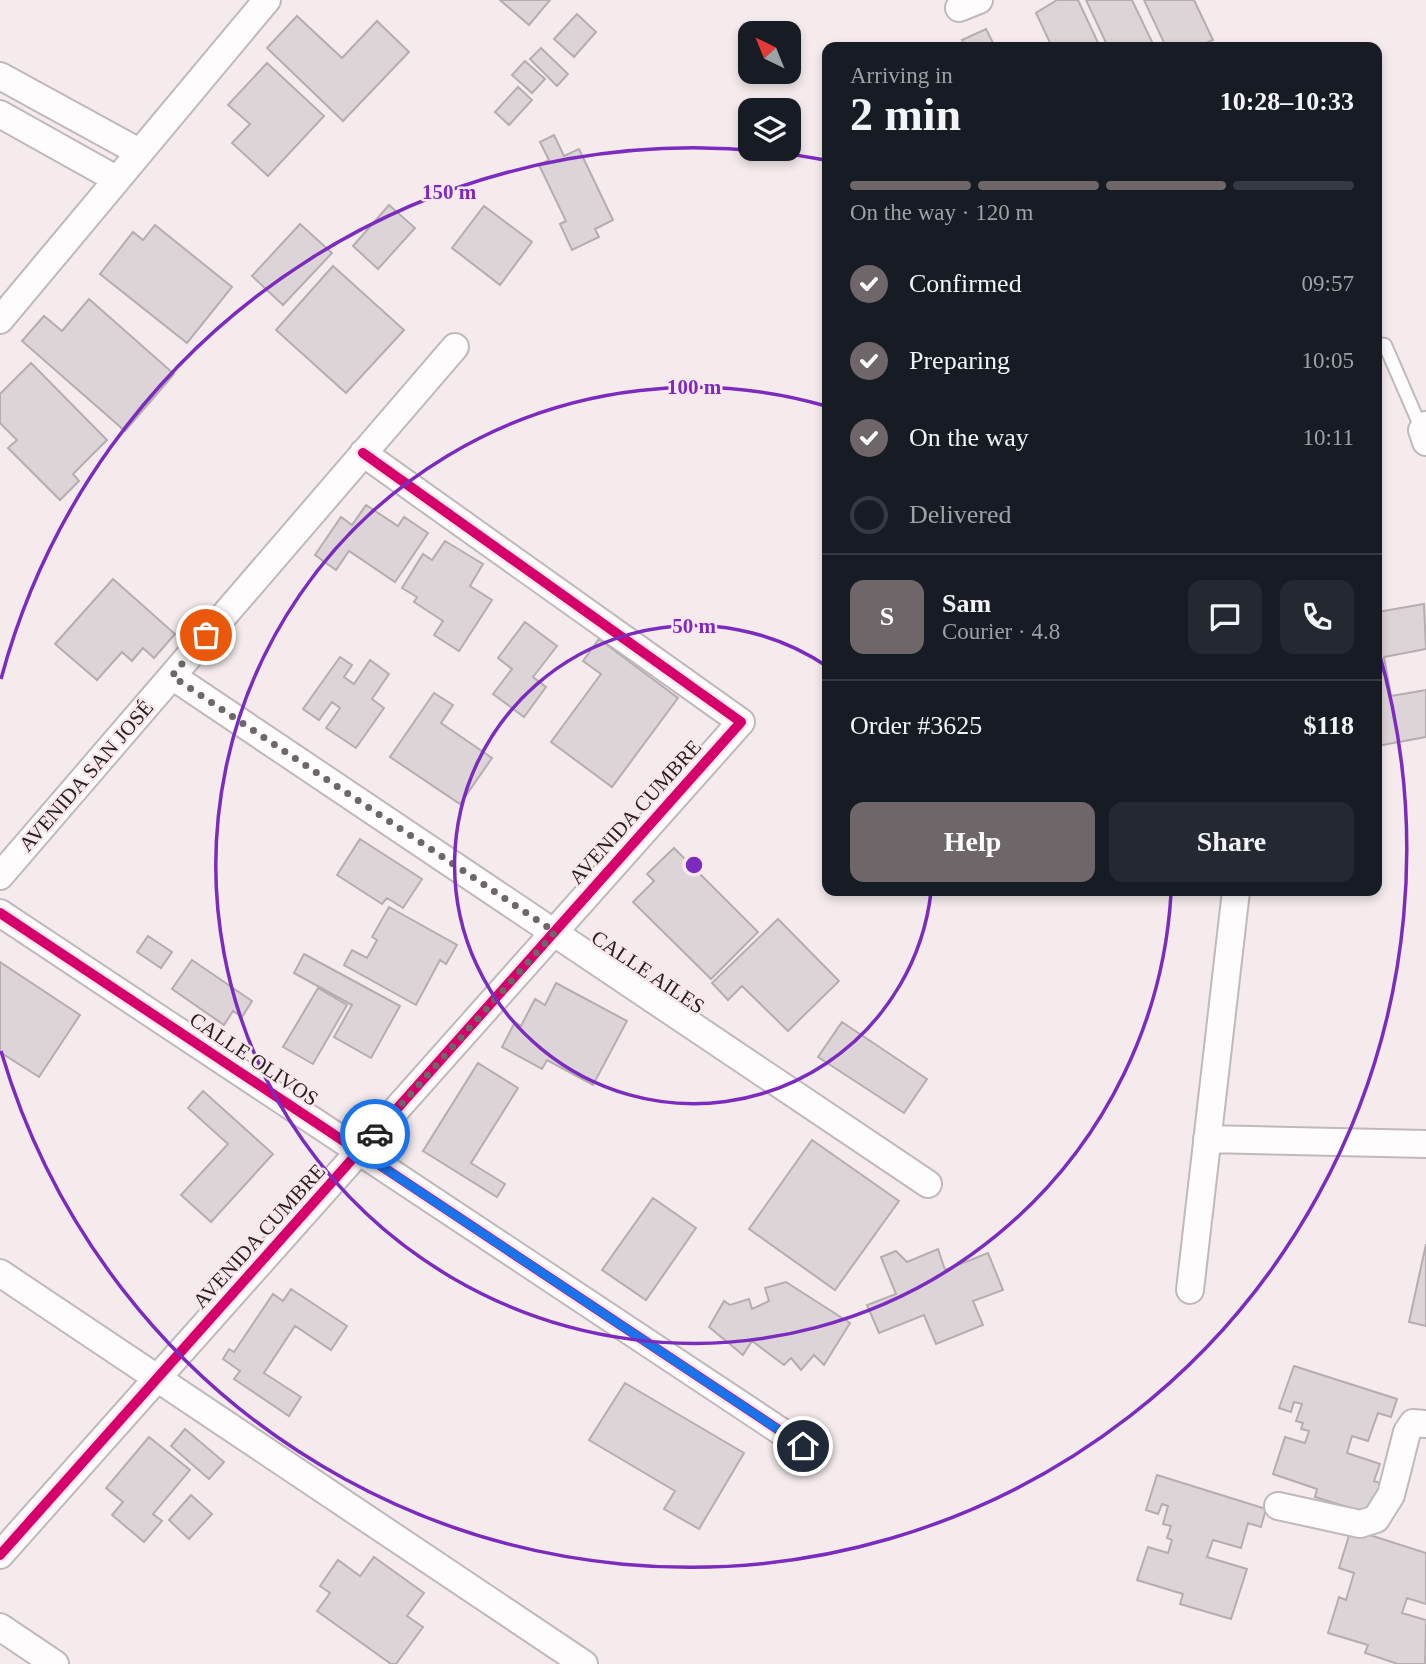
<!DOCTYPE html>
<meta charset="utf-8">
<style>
:root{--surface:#171b24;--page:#242831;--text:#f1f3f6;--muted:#9ea1a6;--line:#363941;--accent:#6e6668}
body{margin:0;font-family:"Times New Roman",serif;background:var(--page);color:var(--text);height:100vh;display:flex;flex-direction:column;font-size:26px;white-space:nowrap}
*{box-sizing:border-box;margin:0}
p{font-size:23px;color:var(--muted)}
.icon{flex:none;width:38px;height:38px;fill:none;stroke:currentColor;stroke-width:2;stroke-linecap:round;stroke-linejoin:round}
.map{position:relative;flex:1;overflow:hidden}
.drawer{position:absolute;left:822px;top:42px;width:560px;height:854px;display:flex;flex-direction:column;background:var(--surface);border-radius:14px;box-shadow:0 4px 10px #0003}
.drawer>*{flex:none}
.needle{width:46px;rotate:317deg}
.tools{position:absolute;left:738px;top:21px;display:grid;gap:14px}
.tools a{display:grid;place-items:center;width:63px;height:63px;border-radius:14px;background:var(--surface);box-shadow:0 4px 10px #0003;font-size:35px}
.pin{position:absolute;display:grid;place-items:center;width:60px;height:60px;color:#fff;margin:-30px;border:4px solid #fff;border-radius:50%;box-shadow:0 2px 7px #0007}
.courier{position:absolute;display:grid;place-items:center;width:70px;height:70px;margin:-35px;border:5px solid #1a73e8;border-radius:50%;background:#fff;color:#222;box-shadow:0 2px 9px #0007}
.overview em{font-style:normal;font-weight:600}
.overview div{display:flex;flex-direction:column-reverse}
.overview{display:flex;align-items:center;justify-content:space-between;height:119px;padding:0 28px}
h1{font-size:46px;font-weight:600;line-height:52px}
.bar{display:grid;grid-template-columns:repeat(4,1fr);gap:10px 7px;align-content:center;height:84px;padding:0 28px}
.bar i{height:9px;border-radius:5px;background:var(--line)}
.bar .selected{background:var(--accent)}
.bar p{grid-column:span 4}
.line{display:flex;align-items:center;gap:18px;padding:0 28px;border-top:2px solid var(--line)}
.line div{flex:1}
.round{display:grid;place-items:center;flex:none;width:74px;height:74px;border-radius:14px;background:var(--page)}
ol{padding:0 28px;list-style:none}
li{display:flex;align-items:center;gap:21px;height:77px}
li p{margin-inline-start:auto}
li .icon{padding:7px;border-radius:50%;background:var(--accent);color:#fff;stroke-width:4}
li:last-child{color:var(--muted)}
li i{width:38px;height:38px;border:4px solid var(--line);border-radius:50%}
.cta{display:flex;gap:14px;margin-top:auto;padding:14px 28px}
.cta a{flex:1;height:80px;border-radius:14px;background:var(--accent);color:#fff;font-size:28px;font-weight:600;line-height:80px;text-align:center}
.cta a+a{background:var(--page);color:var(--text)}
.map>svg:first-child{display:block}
.building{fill:#dcd4d6;stroke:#b5adaf;stroke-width:2}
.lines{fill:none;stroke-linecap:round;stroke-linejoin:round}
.service-casing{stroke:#c0b8ba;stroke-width:16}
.minor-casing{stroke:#c0b8ba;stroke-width:30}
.service{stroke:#fefcfc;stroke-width:12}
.minor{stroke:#fefcfc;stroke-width:26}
.cycleway-casing{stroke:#f9e7eb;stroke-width:15}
.cycleway{stroke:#d6006c;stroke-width:10}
.done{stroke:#6e6668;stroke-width:7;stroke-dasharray:0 12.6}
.route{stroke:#1a73e8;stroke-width:9}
.ring{fill:none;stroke:#7b2cbf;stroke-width:3.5}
.labels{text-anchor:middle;stroke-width:5;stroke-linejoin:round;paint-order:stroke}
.street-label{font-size:21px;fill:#251f20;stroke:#f9e7eb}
.centre{fill:#7b2cbf;stroke:#f9e7eb;stroke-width:3.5}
.ring-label{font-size:21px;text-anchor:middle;font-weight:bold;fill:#7b2cbf;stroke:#f9e7eb;stroke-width:5;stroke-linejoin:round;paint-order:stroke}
</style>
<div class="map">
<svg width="1426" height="1664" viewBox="0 0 1426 1664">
<rect width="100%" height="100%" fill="#f5ebed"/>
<path class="building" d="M 500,0 L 550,0 L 529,25 Z
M 1057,0 L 1078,0 L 1100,47 L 1052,47 L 1036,13 Z
M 1086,0 L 1132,0 L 1154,46 L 1108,47 Z
M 1144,0 L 1194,0 L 1213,40 L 1197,47 L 1166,47 Z
M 577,14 L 596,32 L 574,57 L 554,39 Z
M 297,16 L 342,58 L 377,21 L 409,52 L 343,121 L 267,48 Z
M 986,29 L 995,47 L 966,47 L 962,40 Z
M 541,48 L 568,74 L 557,86 L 530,59 Z
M 525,61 L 545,79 L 532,93 L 512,75 Z
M 267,63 L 324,116 L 268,176 L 232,143 L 250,124 L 228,105 Z
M 518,87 L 532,100 L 509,125 L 495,112 Z
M 554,135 L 564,156 L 579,149 L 613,220 L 595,229 L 599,237 L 572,250 L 560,224 L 566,221 L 539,165 L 549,160 L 540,142 Z
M 389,205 L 415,228 L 378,269 L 353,246 Z
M 484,206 L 532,242 L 500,285 L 452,248 Z
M 300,224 L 332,253 L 283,305 L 252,276 Z
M 155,225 L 232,287 L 187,343 L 100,274 L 133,232 L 143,240 Z
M 333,266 L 404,330 L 346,393 L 276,330 Z
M 89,299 L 174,374 L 125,431 L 22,341 L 44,316 L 62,331 Z
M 31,363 L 107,440 L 73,474 L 79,481 L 60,500 L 8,448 L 17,440 L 0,423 L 0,394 Z
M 366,505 L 398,526 L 404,517 L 428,533 L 395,582 L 349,551 L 336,570 L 315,555 L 341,517 L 352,525 Z
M 445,541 L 483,564 L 470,586 L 492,600 L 459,651 L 434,635 L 443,621 L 414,602 L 417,597 L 402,588 L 423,554 L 432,560 Z
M 113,579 L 175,634 L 154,658 L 143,648 L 132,661 L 122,652 L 97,680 L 55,644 Z
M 1424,604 L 1426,649 L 1384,657 L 1391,696 L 1426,690 L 1426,737 L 1377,746 L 1377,612 Z
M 525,622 L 557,646 L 533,677 L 546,687 L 524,717 L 493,694 L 512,669 L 498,658 Z
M 599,639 L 678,698 L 612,787 L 551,742 L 601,674 L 583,661 Z
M 340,657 L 352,665 L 344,677 L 354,684 L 370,660 L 389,674 L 372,699 L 384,708 L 356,748 L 326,728 L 340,708 L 332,702 L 319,720 L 303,709 Z
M 434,693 L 453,705 L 441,723 L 492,758 L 460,804 L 390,757 Z
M 360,839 L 422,879 L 403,908 L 387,898 L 382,904 L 337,875 Z
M 674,848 L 758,932 L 711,979 L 633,902 L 654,881 L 647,874 Z
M 389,907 L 457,945 L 446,964 L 440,960 L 416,1005 L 344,965 L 352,950 L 367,958 L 377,940 L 372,937 Z
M 778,919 L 839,981 L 788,1031 L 742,986 L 728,1000 L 712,983 Z
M 148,936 L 172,952 L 161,968 L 137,952 Z
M 304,954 L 400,1006 L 371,1058 L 334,1037 L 352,1005 L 294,973 Z
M 192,960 L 252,1001 L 242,1017 L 233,1011 L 224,1025 L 172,989 Z
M 0,962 L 80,1015 L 39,1077 L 0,1052 Z
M 556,983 L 627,1021 L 593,1085 L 547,1060 L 542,1069 L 502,1047 L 515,1022 L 521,1026 L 535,999 L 545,1005 Z
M 318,988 L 347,1005 L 313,1064 L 283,1047 Z
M 842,1022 L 927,1079 L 904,1113 L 818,1057 Z
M 478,1063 L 518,1088 L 471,1163 L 505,1184 L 497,1197 L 423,1151 Z
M 203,1091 L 273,1154 L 211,1222 L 181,1195 L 228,1144 L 188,1108 Z
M 812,1140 L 899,1201 L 835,1290 L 749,1229 Z
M 653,1198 L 696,1228 L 646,1300 L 602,1270 Z
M 1426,1244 L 1426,1326 L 1409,1322 Z
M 938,1249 L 945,1270 L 988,1253 L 1003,1290 L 973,1301 L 983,1325 L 936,1344 L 924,1315 L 879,1333 L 867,1305 L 896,1294 L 881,1257 L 896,1251 L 907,1262 Z
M 786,1282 L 850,1323 L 824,1365 L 814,1355 L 801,1370 L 791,1358 L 784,1365 L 752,1341 L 743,1355 L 709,1327 L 724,1301 L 730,1305 L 749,1299 L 752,1309 L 769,1301 L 765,1288 Z
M 291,1289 L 347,1326 L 331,1350 L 295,1326 L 264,1373 L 301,1397 L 289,1416 L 234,1379 L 240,1371 L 223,1359 L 229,1349 L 234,1352 L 273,1294 L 283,1301 Z
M 1294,1366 L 1397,1399 L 1391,1417 L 1378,1413 L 1368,1441 L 1352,1436 L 1347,1453 L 1380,1464 L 1374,1481 L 1383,1484 L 1373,1515 L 1315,1497 L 1317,1489 L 1273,1474 L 1285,1437 L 1305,1443 L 1309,1431 L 1301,1429 L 1303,1423 L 1296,1421 L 1302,1404 L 1294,1402 L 1291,1412 L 1279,1408 Z
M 625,1383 L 744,1453 L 699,1529 L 664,1509 L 675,1491 L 589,1440 Z
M 185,1429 L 224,1462 L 209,1479 L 171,1446 Z
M 149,1437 L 190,1470 L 153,1514 L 162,1521 L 144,1542 L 112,1515 L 123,1502 L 106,1488 Z
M 1157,1475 L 1266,1509 L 1261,1527 L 1248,1523 L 1241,1548 L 1213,1540 L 1207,1557 L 1247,1569 L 1231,1619 L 1180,1604 L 1183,1594 L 1137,1580 L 1148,1547 L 1168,1553 L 1172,1540 L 1167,1538 L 1171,1526 L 1163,1524 L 1168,1506 L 1162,1504 L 1158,1514 L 1146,1510 Z
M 191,1495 L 212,1514 L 189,1539 L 169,1520 Z
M 1351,1529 L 1426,1553 L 1426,1604 L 1407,1598 L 1402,1613 L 1426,1620 L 1425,1664 L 1398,1664 L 1365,1653 L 1368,1645 L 1328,1633 L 1339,1597 L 1346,1600 L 1354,1573 L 1339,1568 Z
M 374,1557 L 424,1593 L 407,1616 L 423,1627 L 396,1664 L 391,1664 L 317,1611 L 330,1593 L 320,1586 L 338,1560 L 360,1576 Z"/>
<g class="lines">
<g class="service-casing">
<path id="service" d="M 1377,344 L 1385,345 L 1422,430"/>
</g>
<g class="minor-casing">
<path id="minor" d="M 959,8 L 979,0
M 0,76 L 139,152
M 0,114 L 116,179
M 0,320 L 267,0
M 1426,425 L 1422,430 L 1426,442
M 172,676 L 928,1184
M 0,876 L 455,347
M 0,913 L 803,1446
M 1207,1139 L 1426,1144
M 0,1273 L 584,1664
M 1190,1290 L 1236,891
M 1278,1506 L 1360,1524 L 1376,1519 L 1391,1495 L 1407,1432 L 1413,1423 L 1426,1424
M 0,1555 L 741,722 L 363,453
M 0,1627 L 55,1664"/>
</g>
<use href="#service" class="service"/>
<use href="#minor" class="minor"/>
<g class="cycleway-casing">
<path id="cycleway" d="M 0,913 L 803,1446
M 0,1555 L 741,722 L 363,453"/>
</g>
<use href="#cycleway" class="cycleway"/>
</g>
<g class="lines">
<path class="done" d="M 206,635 L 172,676 L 555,932 L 375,1134"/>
<path class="route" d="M 375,1134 L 360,1152 L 803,1446"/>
</g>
<g class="ring">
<path d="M931 892A239 239 0 1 1 828 667"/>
<path d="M1171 894A478 478 0 1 1 826 406"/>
<path d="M1 679A717 717 0 0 1 825 160M1378 649A717 717 0 1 1 1 1051"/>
</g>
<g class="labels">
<g class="street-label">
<text transform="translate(86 776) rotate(-49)" y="7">AVENIDA SAN JOSÉ</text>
<text transform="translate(635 812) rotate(-48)" y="7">AVENIDA CUMBRE</text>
<text transform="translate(648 972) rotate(34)" y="7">CALLE AILES</text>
<text transform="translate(254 1059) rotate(34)" y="7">CALLE OLIVOS</text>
<text transform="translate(259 1236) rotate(-48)" y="7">AVENIDA CUMBRE</text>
</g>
</g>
<circle cx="694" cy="865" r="10" class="centre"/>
<g class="ring-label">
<text x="449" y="199">150 m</text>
<text x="694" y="394">100 m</text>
<text x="694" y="633">50 m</text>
</g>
</svg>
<div class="tools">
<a><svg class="needle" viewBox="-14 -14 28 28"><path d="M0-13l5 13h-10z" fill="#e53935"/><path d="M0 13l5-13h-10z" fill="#9ea1a6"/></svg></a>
<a><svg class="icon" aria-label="layers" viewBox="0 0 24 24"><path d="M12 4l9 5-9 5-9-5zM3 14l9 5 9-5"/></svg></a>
</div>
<div class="pin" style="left:206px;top:635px;background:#ea580c"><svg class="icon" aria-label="bag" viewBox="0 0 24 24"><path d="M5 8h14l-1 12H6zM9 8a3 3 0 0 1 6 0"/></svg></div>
<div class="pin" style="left:803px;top:1446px;background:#1f2937"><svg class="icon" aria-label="home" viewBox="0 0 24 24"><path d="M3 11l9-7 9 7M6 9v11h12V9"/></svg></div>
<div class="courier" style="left:375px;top:1134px"><svg class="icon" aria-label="car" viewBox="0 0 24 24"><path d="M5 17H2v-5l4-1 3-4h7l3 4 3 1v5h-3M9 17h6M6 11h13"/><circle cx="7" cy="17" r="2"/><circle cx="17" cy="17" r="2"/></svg></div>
<section class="drawer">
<div class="overview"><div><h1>2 min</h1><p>Arriving in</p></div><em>10:28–10:33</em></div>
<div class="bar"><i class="selected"></i><i class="selected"></i><i class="selected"></i><i></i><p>On the way · 120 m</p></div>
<ol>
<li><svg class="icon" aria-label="check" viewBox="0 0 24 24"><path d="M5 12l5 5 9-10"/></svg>Confirmed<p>09:57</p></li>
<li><svg class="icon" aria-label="check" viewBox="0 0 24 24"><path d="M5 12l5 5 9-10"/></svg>Preparing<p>10:05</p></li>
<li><svg class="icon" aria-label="check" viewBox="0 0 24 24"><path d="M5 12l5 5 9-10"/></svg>On the way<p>10:11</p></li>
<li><i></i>Delivered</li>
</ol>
<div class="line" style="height:126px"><b class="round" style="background:var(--accent);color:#fff">S</b><div><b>Sam</b><p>Courier · 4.8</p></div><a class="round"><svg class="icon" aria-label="chat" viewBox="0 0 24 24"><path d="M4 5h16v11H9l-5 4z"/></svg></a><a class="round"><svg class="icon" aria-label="phone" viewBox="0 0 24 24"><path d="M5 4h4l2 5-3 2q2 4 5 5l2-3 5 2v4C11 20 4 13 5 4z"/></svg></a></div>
<div class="line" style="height:91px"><div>Order #3625</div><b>$118</b></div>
<div class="cta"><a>Help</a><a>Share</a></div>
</section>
</div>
